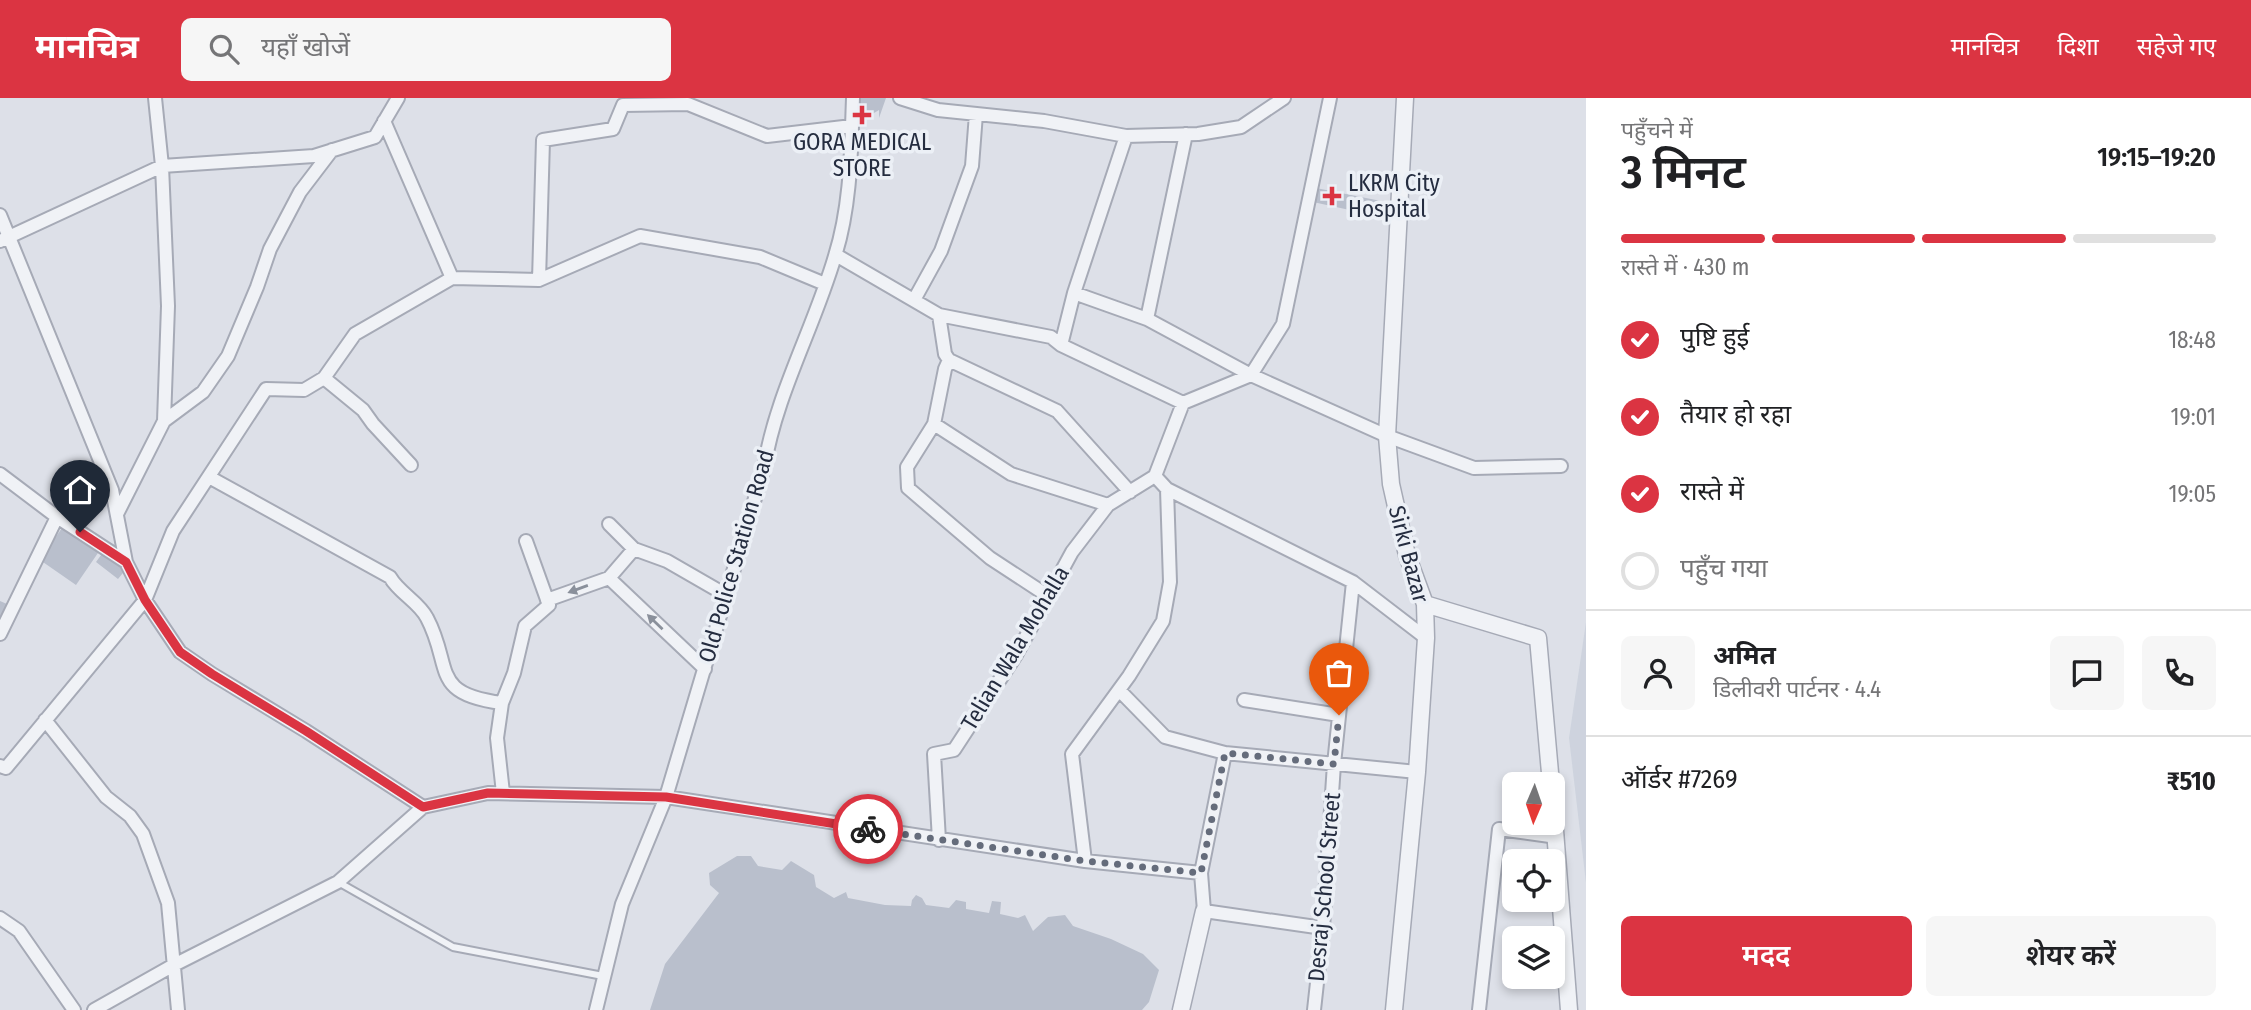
<!DOCTYPE html>
<html lang="hi">
<meta charset="utf-8">
<style>
:root{--surface:#fff;--page:#f6f6f6;--text:#202124;--muted:#757577;--line:#e0e0e0;--accent:#db3442}
body{margin:0;font-family:"Fira Sans Condensed","Noto Sans Devanagari",sans-serif;background:var(--page);color:var(--text);height:100vh;display:flex;flex-direction:column;font-size:26px;white-space:nowrap}
*{box-sizing:border-box;margin:0}
p{font-size:23px;color:var(--muted)}
.icon{flex:none;width:38px;height:38px;fill:none;stroke:currentColor;stroke-width:2;stroke-linecap:round;stroke-linejoin:round}
.map{position:relative;flex:1;overflow:hidden}
.sheet{display:flex;flex-direction:column;background:var(--surface);width:665px}
.sheet>*{flex:none}
.needle{width:46px;rotate:182deg}
.controls{position:absolute;left:1502px;top:674px;display:grid;gap:14px}
.controls a{display:grid;place-items:center;width:63px;height:63px;border-radius:10px;background:var(--surface);box-shadow:0 4px 10px #0003;font-size:35px}
.pin{position:absolute;display:grid;place-items:center;width:60px;height:60px;color:#fff;margin:-72px -30px;border-radius:50% 50% 50% 0;rotate:-45deg;box-shadow:0 0 7px #0007}
.pin .icon{rotate:45deg}
.courier{position:absolute;display:grid;place-items:center;width:70px;height:70px;margin:-35px;border:5px solid #db3442;border-radius:50%;background:#fff;color:#222;box-shadow:0 2px 9px #0007}
.overview em{font-style:normal;font-weight:600}
.overview div{display:flex;flex-direction:column-reverse}
.overview{display:flex;align-items:center;justify-content:space-between;height:119px;padding:0 35px}
h1{font-size:46px;font-weight:600;line-height:52px}
.bar{display:grid;grid-template-columns:repeat(4,1fr);gap:10px 7px;align-content:center;height:84px;padding:0 35px}
.bar i{height:9px;border-radius:5px;background:var(--line)}
.bar .current{background:var(--accent)}
.bar p{grid-column:span 4}
.line{display:flex;align-items:center;gap:18px;padding:0 35px;border-top:2px solid var(--line)}
.line div{flex:1}
.round{display:grid;place-items:center;flex:none;width:74px;height:74px;border-radius:10px;background:var(--page)}
ol{padding:0 35px;list-style:none}
li{display:flex;align-items:center;gap:21px;height:77px}
li p{margin-inline-start:auto}
li .icon{padding:7px;border-radius:50%;background:var(--accent);color:#fff;stroke-width:4}
li:last-child{color:var(--muted)}
li i{width:38px;height:38px;border:4px solid var(--line);border-radius:50%}
.cta{display:flex;gap:14px;margin-top:auto;padding:14px 35px}
.cta a{flex:1;height:80px;border-radius:10px;background:var(--accent);color:#fff;font-size:28px;font-weight:600;line-height:80px;text-align:center}
.cta a+a{background:var(--page);color:var(--text)}
header{display:flex;align-items:center;gap:42px;box-sizing:border-box;height:98px;padding:0 35px;background:var(--accent);color:#fff}
header strong{font-size:33px}
nav{display:flex;gap:38px;margin-inline-start:auto;font-size:24px}
.search{width:490px;height:63px;background:var(--page);display:flex;align-items:center;gap:18px;box-sizing:border-box;padding:0 24px;border-radius:10px;color:var(--muted);font-size:26px}
main{display:flex;flex:1;min-height:0}
.map>svg:first-child{display:block}
.built{fill:#ced3de}
.building{fill:#b9bfcc}
.lines{fill:none;stroke-linecap:round;stroke-linejoin:round}
.service-casing{stroke:#a6aab6;stroke-width:10}
.minor-casing{stroke:#a6aab6;stroke-width:16}
.tertiary-casing{stroke:#a6aab6;stroke-width:19}
.service{stroke:#f0f2f6;stroke-width:6}
.minor{stroke:#f0f2f6;stroke-width:12}
.tertiary{stroke:#f0f2f6;stroke-width:16}
.oneway{fill:#8a909b}
.done{stroke:#656c7b;stroke-width:7;stroke-dasharray:0 12.6}
.route{stroke:#db3442;stroke-width:9}
.poi-dot{fill:#db3442;stroke:#ecf0f6;stroke-width:2.5}
.labels{text-anchor:middle;stroke-width:7;stroke-linejoin:round;paint-order:stroke}
.poi-label{font-size:23px;fill:#252d40;stroke:#ecf0f6}
.street-label{font-size:23px;fill:#252d40;stroke:#ecf0f6}
</style>
<header>
<strong>मानचित्र</strong>
<div class="search"><svg class="icon" aria-label="search" viewBox="0 0 24 24"><circle cx="10" cy="10" r="6"/><path d="M15 15l6 6"/></svg>यहाँ खोजें</div>
<nav><a>मानचित्र</a><a>दिशा</a><a>सहेजे गए</a></nav>
</header>
<main>
<div class="map">
<svg width="1586" height="912" viewBox="0 0 1586 912">
<rect width="100%" height="100%" fill="#dde0e8"/>
<path class="built" d="M 1586,524 L 1586,785 L 1569,640 Z"/>
<path class="building" d="M 853,0 L 886,0 L 879,20 L 879,12 L 852,28 Z
M 1316,90 L 1381,103 L 1377,118 L 1313,104 Z
M 64,427 L 100,452 L 76,487 L 40,462 Z
M 104,453 L 127,470 L 118,481 L 96,464 Z
M 0,503 L 14,509 L 0,542 Z
M 737,758 L 751,758 L 758,768 L 782,772 L 791,763 L 814,777 L 816,789 L 834,800 L 846,794 L 848,800 L 885,807 L 911,808 L 912,802 L 916,797 L 922,800 L 926,807 L 949,810 L 956,802 L 966,804 L 966,811 L 989,815 L 992,803 L 1001,804 L 1000,816 L 1018,820 L 1025,817 L 1033,833 L 1048,819 L 1065,817 L 1073,828 L 1111,841 L 1143,856 L 1159,872 L 1149,904 L 1142,912 L 650,912 L 665,866 L 719,795 L 710,787 L 709,775 Z"/>
<g class="lines">
<g class="service-casing">
<path id="service" d="M 338,784 L 453,849 L 603,878"/>
</g>
<g class="minor-casing">
<path id="minor" d="M 900,0 L 938,12 L 1044,23 L 1126,38 L 1198,36 L 1241,29 L 1284,0
M 384,23 L 452,180
M 0,117 L 112,392 L 126,464 L 145,502 L 180,554 L 212,576 L 306,633 L 423,709 L 488,695 L 666,699 L 1085,763 L 1201,775
M 0,143 L 162,68 L 314,58 L 375,39 L 398,0
M 836,157 L 939,217 L 1051,239 L 1061,247 L 1183,305 L 1155,378 L 1167,391 L 1353,484 L 1426,540
M 539,182 L 543,42 L 613,31 L 623,7 L 688,6 L 767,38 L 852,28
M 1074,195 L 1147,221 L 1251,277 L 1387,338 L 1474,370 L 1561,368
M 914,202 L 941,153 L 972,68 L 976,16
M 939,217 L 945,256 L 949,262 L 945,271 L 934,326 L 907,369 L 908,390 L 990,460 L 1048,498
M 1147,221 L 1186,36
M 1061,247 L 1074,195 L 1126,38
M 949,262 L 1057,313 L 1130,394
M 324,280 L 363,312 L 373,326 L 411,367
M 1183,305 L 1251,277 L 1283,226 L 1330,0
M 164,323 L 203,294 L 228,258 L 257,189 L 270,151 L 300,94 L 332,52
M 934,326 L 1011,376 L 1108,407
M 0,376 L 57,419 L 126,464
M 209,379 L 390,479 C 399,495 419,504 427,520 C 453,569 429,596 502,605
M 117,416 L 164,323 L 168,208 L 162,68 L 155,0
M 609,426 L 634,451 L 667,463 L 726,497
M 634,451 L 609,480 L 705,571
M 547,502 L 609,480
M 0,536 L 57,419
M 1119,592 L 1165,639 L 1225,655
M 1244,602 L 1339,617
M 45,622 L 106,699 L 130,718 L 143,736 L 168,805 L 178,912
M 0,668 L 6,670 L 145,502 L 173,433 L 266,291 L 304,292 L 324,280 L 355,236 L 452,180 L 539,182 L 640,138 L 760,159 L 825,186
M 503,695 L 497,640 L 502,605 L 514,575 L 525,528 L 549,507 L 526,443
M 939,742 L 934,656 L 954,652 L 1016,557 L 1072,454 L 1108,407 L 1155,378
M 1085,763 L 1072,656 L 1129,578 L 1163,523 L 1170,484 L 1167,391
M 0,820 L 19,833 L 74,912
M 1323,830 L 1204,813 L 1201,775 L 1225,655 L 1417,674
M 94,912 L 172,868 L 338,784 L 423,709
M 596,912 L 622,806 L 666,699 L 764,370 C 776,296 814,230 835,158 C 851,107 851,53 853,0
M 1314,912 L 1323,830 L 1334,666 L 1353,484
M 1479,912 L 1499,731 L 1557,739"/>
</g>
<g class="tertiary-casing">
<path id="tertiary" d="M 1425,506 L 1538,540 L 1551,686
M 1552,694 L 1569,912
M 1181,912 L 1204,813
M 1394,912 L 1417,674 L 1426,540 L 1425,506 L 1407,457 L 1391,386 L 1387,338 L 1405,0"/>
</g>
<use href="#service" class="service"/>
<use href="#minor" class="minor"/>
<use href="#tertiary" class="tertiary"/>
</g>
<defs><path id="oneway-solid" d="M-6-.8H1V-3.2L6.5 0L1 3.2V.8H-6Z" transform="scale(1.75)"/></defs>
<g class="oneway">
<use href="#oneway-solid" transform="translate(578 491) rotate(160)"/>
<use href="#oneway-solid" transform="translate(655 524) rotate(-136)"/>
</g>
<g class="lines">
<path class="done" d="M 868,731 L 1085,763 L 1201,775 L 1225,655 L 1334,666 L 1339,617"/>
<path class="route" d="M 80,434 L 126,464 L 145,502 L 180,554 L 212,576 L 306,633 L 423,709 L 488,695 L 666,699 L 868,731"/>
</g>
<g class="poi-dot">
<path d="M858.5 6.5h7v7h7v7h-7v7h-7v-7h-7v-7h7z"/>
<path d="M1328.5 87.5h7v7h7v7h-7v7h-7v-7h-7v-7h7z"/>
</g>
<g class="labels">
<g class="poi-label">
<text x="862" y="52">GORA MEDICAL<tspan x="862" dy="26">STORE</tspan></text>
<text x="1348" y="93" text-anchor="start">LKRM City<tspan x="1348" dy="26">Hospital</tspan></text>
</g>
<g class="street-label">
<text transform="translate(1409 456) rotate(75)" y="8">Sirki Bazar</text>
<text transform="translate(736 458) rotate(-74)" y="8">Old Police Station Road</text>
<text transform="translate(1015 550) rotate(-59)" y="8">Telian Wala Mohalla</text>
<text transform="translate(1324 789) rotate(-85)" y="8">Desraj School Street</text>
</g>
</g>
</svg>
<div class="controls">
<a><svg class="needle" viewBox="-14 -14 28 28"><path d="M0-13l5 13h-10z" fill="#e53935"/><path d="M0 13l5-13h-10z" fill="#757577"/></svg></a>
<a><svg class="icon" aria-label="locate" viewBox="0 0 24 24"><circle cx="12" cy="12" r="6"/><path d="M12 2v4M12 18v4M2 12h4M18 12h4"/></svg></a>
<a><svg class="icon" aria-label="layers" viewBox="0 0 24 24"><path d="M12 4l9 5-9 5-9-5zM3 14l9 5 9-5"/></svg></a>
</div>
<div class="pin" style="left:1339px;top:617px;background:#ea580c"><svg class="icon" aria-label="bag" viewBox="0 0 24 24"><path d="M5 8h14l-1 12H6zM9 8a3 3 0 0 1 6 0"/></svg></div>
<div class="pin" style="left:80px;top:434px;background:#1f2937"><svg class="icon" aria-label="home" viewBox="0 0 24 24"><path d="M3 11l9-7 9 7M6 9v11h12V9"/></svg></div>
<div class="courier" style="left:868px;top:731px"><svg class="icon" aria-label="bike" viewBox="0 0 24 24"><circle cx="6" cy="16" r="4"/><circle cx="18" cy="16" r="4"/><path d="M6 16l4-8h5l3 8M10 8l3 8H6M13 5h3"/></svg></div>
</div>
<section class="sheet">
<div class="overview"><div><h1>3 मिनट</h1><p>पहुँचने में</p></div><em>19:15–19:20</em></div>
<div class="bar"><i class="current"></i><i class="current"></i><i class="current"></i><i></i><p>रास्ते में · 430 m</p></div>
<ol>
<li><svg class="icon" aria-label="check" viewBox="0 0 24 24"><path d="M5 12l5 5 9-10"/></svg>पुष्टि हुई<p>18:48</p></li>
<li><svg class="icon" aria-label="check" viewBox="0 0 24 24"><path d="M5 12l5 5 9-10"/></svg>तैयार हो रहा<p>19:01</p></li>
<li><svg class="icon" aria-label="check" viewBox="0 0 24 24"><path d="M5 12l5 5 9-10"/></svg>रास्ते में<p>19:05</p></li>
<li><i></i>पहुँच गया</li>
</ol>
<div class="line" style="height:126px"><a class="round"><svg class="icon" aria-label="person" viewBox="0 0 24 24"><circle cx="12" cy="8" r="4"/><path d="M4 21q1-7 8-7t8 7"/></svg></a><div><b>अमित</b><p>डिलीवरी पार्टनर · 4.4</p></div><a class="round"><svg class="icon" aria-label="chat" viewBox="0 0 24 24"><path d="M4 5h16v11H9l-5 4z"/></svg></a><a class="round"><svg class="icon" aria-label="phone" viewBox="0 0 24 24"><path d="M5 4h4l2 5-3 2q2 4 5 5l2-3 5 2v4C11 20 4 13 5 4z"/></svg></a></div>
<div class="line" style="height:91px"><div>ऑर्डर #7269</div><b>₹510</b></div>
<div class="cta"><a>मदद</a><a>शेयर करें</a></div>
</section>
</main>
